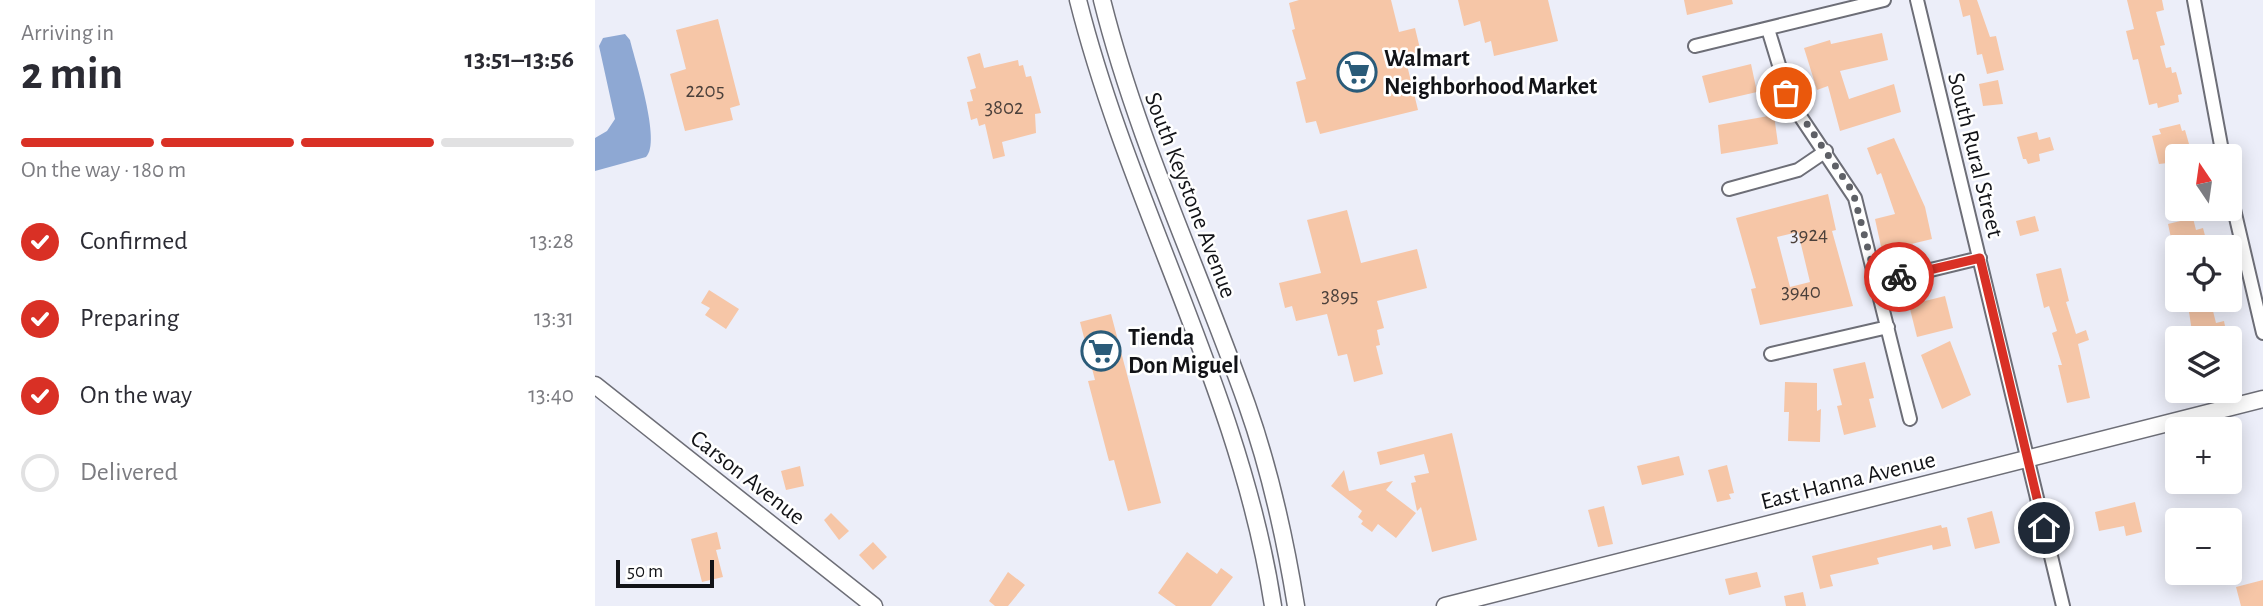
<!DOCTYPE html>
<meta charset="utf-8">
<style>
:root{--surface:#fff;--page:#f2f2f3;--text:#2b2b33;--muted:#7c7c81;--line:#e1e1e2;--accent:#d93025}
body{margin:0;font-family:"Alegreya Sans",sans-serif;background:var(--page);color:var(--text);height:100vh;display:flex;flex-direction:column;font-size:26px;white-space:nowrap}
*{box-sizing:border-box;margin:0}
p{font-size:23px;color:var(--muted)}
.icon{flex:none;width:38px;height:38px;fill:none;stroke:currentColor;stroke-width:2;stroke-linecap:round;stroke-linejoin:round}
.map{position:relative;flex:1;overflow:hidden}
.panel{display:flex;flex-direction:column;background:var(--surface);width:595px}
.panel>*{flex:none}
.needle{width:46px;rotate:347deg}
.buttons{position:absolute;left:1570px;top:144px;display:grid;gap:14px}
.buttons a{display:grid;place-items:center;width:77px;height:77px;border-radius:7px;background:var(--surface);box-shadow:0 4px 18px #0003;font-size:35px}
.scale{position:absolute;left:21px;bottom:18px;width:98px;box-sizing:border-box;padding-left:7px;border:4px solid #121317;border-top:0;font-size:19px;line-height:24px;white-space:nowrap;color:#121317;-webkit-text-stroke:5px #fff;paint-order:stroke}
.pin{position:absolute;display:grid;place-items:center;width:60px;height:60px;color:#fff;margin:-30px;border:4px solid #fff;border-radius:50%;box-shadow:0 2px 7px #0007}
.courier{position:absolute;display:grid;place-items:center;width:70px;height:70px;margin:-35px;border:5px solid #d93025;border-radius:50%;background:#fff;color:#222;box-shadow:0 2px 9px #0007}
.summary em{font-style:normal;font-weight:700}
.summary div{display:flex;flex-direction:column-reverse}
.summary{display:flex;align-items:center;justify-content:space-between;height:119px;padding:0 21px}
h1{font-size:46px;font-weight:700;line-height:52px}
.bar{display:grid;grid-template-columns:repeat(4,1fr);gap:10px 7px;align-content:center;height:84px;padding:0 21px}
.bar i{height:9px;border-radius:5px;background:var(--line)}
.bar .current{background:var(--accent)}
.bar p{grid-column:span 4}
ol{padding:0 21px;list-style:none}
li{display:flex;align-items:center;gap:21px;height:77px}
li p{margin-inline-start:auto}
li .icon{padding:7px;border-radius:50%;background:var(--accent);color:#fff;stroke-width:4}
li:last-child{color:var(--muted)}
li i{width:38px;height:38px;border:4px solid var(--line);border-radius:50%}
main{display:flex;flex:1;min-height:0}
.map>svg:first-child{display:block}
.water{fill:#8ea8d3}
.building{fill:#f6c6a7;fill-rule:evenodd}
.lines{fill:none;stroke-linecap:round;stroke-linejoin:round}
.street-casing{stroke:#6d6e77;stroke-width:16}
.secondary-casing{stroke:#6d6e77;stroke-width:19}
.street{stroke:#fff;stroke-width:12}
.secondary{stroke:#fff;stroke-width:16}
.done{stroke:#5e6066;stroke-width:7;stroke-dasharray:0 12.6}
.route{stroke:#d93025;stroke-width:9}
.labels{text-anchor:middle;stroke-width:5;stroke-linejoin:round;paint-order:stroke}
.number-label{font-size:21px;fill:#4b403b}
.poi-label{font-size:24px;font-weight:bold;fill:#121317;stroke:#fff;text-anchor:start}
.street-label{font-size:24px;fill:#121317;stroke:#fff}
</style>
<main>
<section class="panel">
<div class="summary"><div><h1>2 min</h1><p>Arriving in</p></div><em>13:51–13:56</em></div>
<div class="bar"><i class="current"></i><i class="current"></i><i class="current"></i><i></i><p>On the way · 180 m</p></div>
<ol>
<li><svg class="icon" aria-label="check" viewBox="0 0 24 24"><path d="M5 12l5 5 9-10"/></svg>Confirmed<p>13:28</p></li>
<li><svg class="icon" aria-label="check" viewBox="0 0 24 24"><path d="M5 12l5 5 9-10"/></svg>Preparing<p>13:31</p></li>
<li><svg class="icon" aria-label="check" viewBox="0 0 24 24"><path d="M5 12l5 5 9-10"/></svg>On the way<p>13:40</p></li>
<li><i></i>Delivered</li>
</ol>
</section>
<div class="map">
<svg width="1668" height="606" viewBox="0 0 1668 606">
<rect width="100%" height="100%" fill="#eceef9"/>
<path class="water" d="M 30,34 L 35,40 C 40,61 67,143 51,157 L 0,171 L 0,138 L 12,131 L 20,119 L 4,46 L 8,38 Z"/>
<path class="building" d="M 704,0 L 796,0 L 804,32 L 820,28 L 828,61 L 812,65 L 823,110 L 725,134 L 721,121 L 711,123 L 701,82 L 711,79 L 697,30 L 700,29 L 694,3 Z
M 863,0 L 953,0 L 963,41 L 899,56 L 896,41 L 890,43 L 885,21 L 869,26 Z
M 1089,0 L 1137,0 L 1138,4 L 1092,15 Z
M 1364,0 L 1382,0 L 1395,37 L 1401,36 L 1409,70 L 1392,74 L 1387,54 L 1382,55 L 1375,15 L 1368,17 Z
M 1532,0 L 1567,0 L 1569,10 L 1561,12 L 1570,45 L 1565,46 L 1571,68 L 1576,67 L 1577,73 L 1581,72 L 1587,94 L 1583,95 L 1584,102 L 1563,108 L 1562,103 L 1554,105 L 1543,59 L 1538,60 L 1531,31 L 1539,29 Z
M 123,19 L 145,105 L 135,108 L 138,120 L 90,131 L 75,74 L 91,69 L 81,30 Z
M 1287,33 L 1293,60 L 1245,71 L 1254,99 L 1299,84 L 1306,112 L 1245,131 L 1233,86 L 1222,90 L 1209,48 L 1235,40 L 1236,44 Z
M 385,53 L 389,68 L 423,60 L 424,66 L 428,65 L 431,77 L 436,76 L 446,113 L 440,114 L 441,133 L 407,142 L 410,156 L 398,159 L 390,124 L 384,126 L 382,118 L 376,120 L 372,102 L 378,101 L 375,90 L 381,88 L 372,57 Z
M 1156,64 L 1162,92 L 1114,103 L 1107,76 Z
M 1403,80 L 1408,104 L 1388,106 L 1384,84 Z
M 1179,115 L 1183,144 L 1126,154 L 1123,125 Z
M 1585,124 L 1587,131 L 1590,130 L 1596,151 L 1591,152 L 1591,156 L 1582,156 L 1582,162 L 1564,164 L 1557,136 L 1566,134 L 1564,129 Z
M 1442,132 L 1444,140 L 1455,137 L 1459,150 L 1444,154 L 1445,161 L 1433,164 L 1431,159 L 1428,159 L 1422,137 Z
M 1299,138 L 1330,207 L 1337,239 L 1287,251 L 1280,219 L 1300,214 L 1286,173 L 1282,175 L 1272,148 Z
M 1233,194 L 1241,230 L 1237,231 L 1258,306 L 1165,325 L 1156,289 L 1161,288 L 1141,218 ZM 1203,232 L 1215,282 L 1195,287 L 1182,237 Z
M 752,210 L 766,263 L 822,249 L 832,288 L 782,301 L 789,328 L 782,330 L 785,345 L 781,346 L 788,374 L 759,382 L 752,354 L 743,356 L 732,314 L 701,321 L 697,306 L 690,308 L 684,283 L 726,273 L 712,220 Z
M 1440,216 L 1444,231 L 1425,236 L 1421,221 Z
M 1598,218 L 1601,230 L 1608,228 L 1612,243 L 1604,247 L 1578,247 L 1573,224 Z
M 1466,268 L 1474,301 L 1471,302 L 1481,334 L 1491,330 L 1494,340 L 1483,344 L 1495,398 L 1472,403 L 1463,365 L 1467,365 L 1457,333 L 1462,331 L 1454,306 L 1449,308 L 1441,274 Z
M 114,290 L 144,309 L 131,329 L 110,315 L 115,308 L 106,303 Z
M 1350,296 L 1358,328 L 1322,337 L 1314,305 Z
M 1592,299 L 1615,299 L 1621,323 L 1629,321 L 1632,336 L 1598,338 Z
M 516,314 L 566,503 L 533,511 L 519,460 L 514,461 L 493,381 L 500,380 L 485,322 Z
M 1355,341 L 1376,395 L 1347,409 L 1326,355 Z
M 1270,362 L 1279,398 L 1274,399 L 1281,427 L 1249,435 L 1242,406 L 1247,405 L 1238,369 Z
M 1190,382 L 1222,383 L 1222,411 L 1226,409 L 1225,442 L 1193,441 L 1194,412 L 1189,412 Z
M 857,433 L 882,540 L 837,552 L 826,507 L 822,511 L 816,483 L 821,482 L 819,476 L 834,473 L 829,454 L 785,465 L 782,452 Z
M 1084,456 L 1089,475 L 1047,485 L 1042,466 Z
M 1132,465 L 1139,493 L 1134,494 L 1136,499 L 1122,502 L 1113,470 Z
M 205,466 L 209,486 L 191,490 L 186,471 Z
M 749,470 L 754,491 L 798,481 L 791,490 L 821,513 L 801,538 L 783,524 L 777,532 L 766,524 L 768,521 L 763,517 L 767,511 L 736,486 Z
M 1540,502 L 1547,532 L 1531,536 L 1529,526 L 1504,531 L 1500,512 Z
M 1009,506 L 1018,544 L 1003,547 L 993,510 Z
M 1397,511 L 1405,543 L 1380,549 L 1372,518 Z
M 236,513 L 254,531 L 244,540 L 229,520 Z
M 1346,525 L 1347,528 L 1352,527 L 1356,546 L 1338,550 L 1337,545 L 1282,558 L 1284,564 L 1235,575 L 1238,586 L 1225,589 L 1217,556 Z
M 122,532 L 126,549 L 121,550 L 128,577 L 107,582 L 96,539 Z
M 278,542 L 292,557 L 278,570 L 264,555 Z
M 592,552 L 622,574 L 626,568 L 638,577 L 616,606 L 581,606 L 563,593 Z
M 413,572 L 430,585 L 413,606 L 400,606 L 394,601 Z
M 1162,572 L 1166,587 L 1134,595 L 1130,579 Z
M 1668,580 L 1668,606 L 1646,606 L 1641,587 Z
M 1208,592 L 1211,606 L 1191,606 L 1189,596 Z"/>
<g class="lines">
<g class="street-casing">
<path id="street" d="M 1322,0 L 1468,606
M 1599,0 L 1628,156
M 1173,29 L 1195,101 L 1260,198 L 1315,419
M 1100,46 L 1289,0
M 1634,188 L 1668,333
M 1134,189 L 1203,170 L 1231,151
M 1282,283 L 1385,258
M 1176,354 L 1293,327"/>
</g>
<g class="secondary-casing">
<path id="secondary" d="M 483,0 C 535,207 646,394 678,606
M 507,0 C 542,140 604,269 652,405 C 675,470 690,538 701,606
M 0,385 L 279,606
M 850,606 L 1668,399"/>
</g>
<use href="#street" class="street"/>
<use href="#secondary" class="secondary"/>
</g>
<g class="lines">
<path class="done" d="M 1191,93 L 1258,192 L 1282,283 L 1304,277"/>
<path class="route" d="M 1304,277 L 1385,258 L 1449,528"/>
</g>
<defs>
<g id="supermarket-ring" transform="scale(2.0125)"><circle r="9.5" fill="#fff" stroke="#2a5b79" stroke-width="1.5"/><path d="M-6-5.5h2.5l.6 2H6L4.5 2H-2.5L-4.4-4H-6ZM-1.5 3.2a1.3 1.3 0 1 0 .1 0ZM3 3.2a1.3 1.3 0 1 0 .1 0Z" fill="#2a5b79"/></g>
</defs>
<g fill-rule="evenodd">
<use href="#supermarket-ring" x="762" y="72"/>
<use href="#supermarket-ring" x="506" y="351"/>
</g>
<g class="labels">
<g class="number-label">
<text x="110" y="97">2205</text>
<text x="409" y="114">3802</text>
<text x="1214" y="241">3924</text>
<text x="1206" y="298">3940</text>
<text x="745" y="302">3895</text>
</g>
<g class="poi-label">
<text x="789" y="66">Walmart<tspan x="789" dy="28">Neighborhood Market</tspan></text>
<text x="533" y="345">Tienda<tspan x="533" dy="28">Don Miguel</tspan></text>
</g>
<g class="street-label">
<text transform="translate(1381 155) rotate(76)" y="8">South Rural Street</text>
<text transform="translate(596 195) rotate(69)" y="8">South Keystone Avenue</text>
<text transform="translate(153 477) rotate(38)" y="8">Carson Avenue</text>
<text transform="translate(1253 480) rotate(-14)" y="8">East Hanna Avenue</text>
</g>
</g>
</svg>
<div class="buttons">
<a><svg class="needle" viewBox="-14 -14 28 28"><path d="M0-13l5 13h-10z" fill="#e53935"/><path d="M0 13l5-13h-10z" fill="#7c7c81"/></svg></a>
<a><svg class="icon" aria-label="locate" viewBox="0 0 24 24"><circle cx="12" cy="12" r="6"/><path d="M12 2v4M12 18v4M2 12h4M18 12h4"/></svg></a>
<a><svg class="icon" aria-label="layers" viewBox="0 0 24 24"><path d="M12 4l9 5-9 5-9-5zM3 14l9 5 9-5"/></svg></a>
<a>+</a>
<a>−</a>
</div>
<div class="scale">50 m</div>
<div class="pin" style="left:1191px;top:93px;background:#ea580c"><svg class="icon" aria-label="bag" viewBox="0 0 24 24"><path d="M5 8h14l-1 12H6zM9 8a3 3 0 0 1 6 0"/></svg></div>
<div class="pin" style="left:1449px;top:528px;background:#1f2937"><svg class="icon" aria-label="home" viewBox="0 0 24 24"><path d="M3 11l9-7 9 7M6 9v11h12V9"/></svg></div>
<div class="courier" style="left:1304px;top:277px"><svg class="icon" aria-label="bike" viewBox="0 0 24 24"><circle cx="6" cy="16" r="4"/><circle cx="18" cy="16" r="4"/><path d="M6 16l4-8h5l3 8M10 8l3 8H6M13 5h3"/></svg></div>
</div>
</main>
